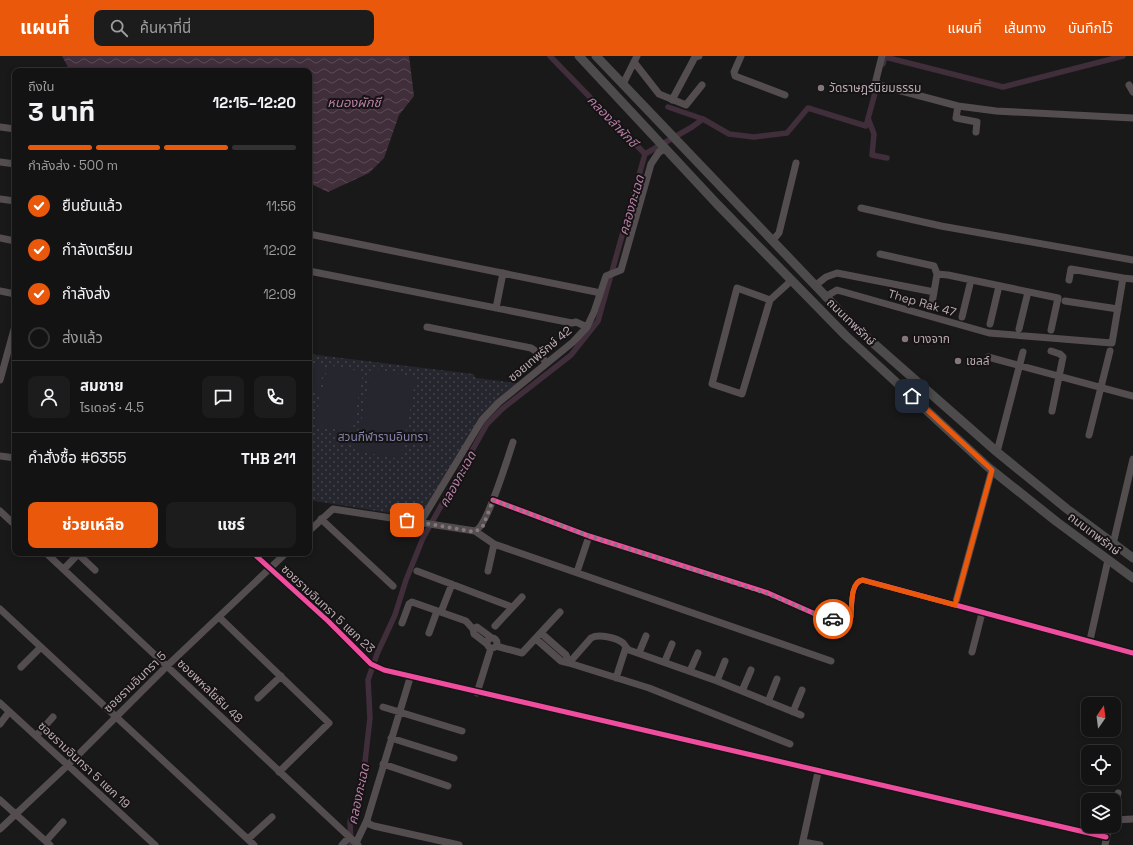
<!DOCTYPE html>
<html lang="th">
<meta charset="utf-8">
<style>
:root{--surface:#141313;--page:#1d1c1c;--text:#f1f3f6;--muted:#9d9ea0;--line:#333233;--accent:#ea580c}
body{margin:0;font-family:"Space Grotesk","Noto Sans Thai",sans-serif;background:var(--page);color:var(--text);height:100vh;display:flex;flex-direction:column;font-size:15px;white-space:nowrap}
*{box-sizing:border-box;margin:0}
p{font-size:13px;color:var(--muted)}
.icon{flex:none;width:22px;height:22px;fill:none;stroke:currentColor;stroke-width:2;stroke-linecap:round;stroke-linejoin:round}
.map{position:relative;flex:1;overflow:hidden}
.sheet{position:absolute;left:12px;top:12px;width:300px;height:488px;display:flex;flex-direction:column;background:var(--surface);border-radius:8px;box-shadow:0 2px 6px #0003,0 0 0 1px var(--line)}
.sheet>*{flex:none}
.needle{width:26px;rotate:14deg}
.controls{position:absolute;left:1081px;top:641px;display:grid;gap:8px}
.controls a{display:grid;place-items:center;width:40px;height:40px;border-radius:8px;background:var(--surface);box-shadow:0 2px 6px #0003,0 0 0 1px var(--line);font-size:20px}
.pin{position:absolute;display:grid;place-items:center;width:34px;height:34px;color:#fff;margin:-17px;border-radius:8px;box-shadow:0 2px 6px #0006}
.courier{position:absolute;display:grid;place-items:center;width:40px;height:40px;margin:-20px;border:3px solid #ea580c;border-radius:50%;background:#fff;color:#222;box-shadow:0 1px 5px #0007}
.headline em{font-style:normal;font-weight:700}
.headline div{display:flex;flex-direction:column-reverse}
.headline{display:flex;align-items:center;justify-content:space-between;height:68px;padding:0 16px}
h1{font-size:26px;font-weight:700;line-height:30px}
.bar{display:grid;grid-template-columns:repeat(4,1fr);gap:6px 4px;align-content:center;height:48px;padding:0 16px}
.bar i{height:5px;border-radius:3px;background:var(--line)}
.bar .current{background:var(--accent)}
.bar p{grid-column:span 4}
.line{display:flex;align-items:center;gap:10px;padding:0 16px;border-top:1px solid var(--line)}
.line div{flex:1}
.round{display:grid;place-items:center;flex:none;width:42px;height:42px;border-radius:8px;background:var(--page)}
ol{padding:0 16px;list-style:none}
li{display:flex;align-items:center;gap:12px;height:44px}
li p{margin-inline-start:auto}
li .icon{padding:4px;border-radius:50%;background:var(--accent);color:#fff;stroke-width:4}
li:last-child{color:var(--muted)}
li i{width:22px;height:22px;border:2px solid var(--line);border-radius:50%}
.action{display:flex;gap:8px;margin-top:auto;padding:8px 16px}
.action a{flex:1;height:46px;border-radius:8px;background:var(--accent);color:#fff;font-size:16px;font-weight:700;line-height:46px;text-align:center}
.action a+a{background:var(--page);color:var(--text)}
header{display:flex;align-items:center;gap:24px;box-sizing:border-box;height:56px;padding:0 20px;background:var(--accent);color:#fff}
header strong{font-size:19px}
nav{display:flex;gap:22px;margin-inline-start:auto;font-size:14px}
.search{width:280px;height:36px;background:var(--page);display:flex;align-items:center;gap:10px;box-sizing:border-box;padding:0 14px;border-radius:8px;color:var(--muted);font-size:15px}
.map>svg:first-child{display:block}
.grass{fill:url(#grass-dots)}
.garden{fill:#26262f}
.water{fill:url(#water-waves)}
.lines{fill:none;stroke-linecap:round;stroke-linejoin:round}
.canal{stroke:#412e3b;stroke-width:5.5}
.minor{stroke:#534d50;stroke-width:7}
.major{stroke:#4e4b4c;stroke-width:9}
.cycleway-casing{stroke:#161314;stroke-width:8}
.cycleway{stroke:#ef4d9e;stroke-width:5}
.done{stroke:#83777c;stroke-width:4;stroke-dasharray:0 7.2}
.route{stroke:#ea580c;stroke-width:5}
.poi-dot{fill:#83777c;stroke:#161314;stroke-width:1.5}
.labels{text-anchor:middle;stroke-width:4;stroke-linejoin:round;paint-order:stroke}
.poi-label{font-size:12px;fill:#bbaab2;stroke:#161314;text-anchor:start}
.street-label{font-size:12px;fill:#bbaab2;stroke:#161314}
.park-label{font-size:12px;fill:#8083a8;stroke:#161314}
.water-label{font-size:13px;font-style:italic;fill:#b87fa6;stroke:#161314}
</style>
<header>
<strong>แผนที่</strong>
<div class="search"><svg class="icon" aria-label="search" viewBox="0 0 24 24"><circle cx="10" cy="10" r="6"/><path d="M15 15l6 6"/></svg>ค้นหาที่นี่</div>
<nav><a>แผนที่</a><a>เส้นทาง</a><a>บันทึกไว้</a></nav>
</header>
<div class="map">
<svg width="1133" height="789" viewBox="0 0 1133 789">
<defs>
<pattern id="grass-dots" width="8" height="8" patternUnits="userSpaceOnUse"><rect width="8" height="8" fill="#26262f"/><path d="M2 2h.1M6 6h.1" fill="none" stroke="#44434b" stroke-width="1.8" stroke-linecap="round"/></pattern>
<pattern id="water-waves" width="16" height="10" patternUnits="userSpaceOnUse"><rect width="16" height="10" fill="#412e3b"/><path d="M0 5q4-4 8 0t8 0" fill="none" stroke="#5a4a55"/></pattern>
</defs>
<rect width="100%" height="100%" fill="#1a1919"/>
<path class="grass" d="M 309,298 L 473,318 L 476,322 L 517,327 L 492,348 L 480,362 L 421,462 L 309,444 Z"/>
<path class="garden" d="M 309,306 L 324,309 L 319,338 L 309,336 Z
M 328,309 L 363,316 L 352,377 L 314,369 Z
M 371,312 L 416,321 L 401,403 L 356,395 Z"/>
<path class="water" d="M 62,0 L 409,0 L 414,40 L 399,59 L 384,102 L 369,117 L 328,136 L 309,127 L 309,15 L 70,15 Z"/>
<g class="lines">
<path class="canal" d="M 550,0 L 645,98 L 692,71 L 703,63
M 883,8 L 885,1 L 1003,31 L 1123,0
M 668,51 L 703,63 L 729,78 L 754,81 L 787,77 L 808,52 L 866,70 L 878,26
M 868,62 L 874,78 L 872,99 L 887,102
M 351,789 L 350,765 L 356,753 L 363,723 L 370,662 L 368,624 L 377,598 L 395,559 L 406,524 L 423,482 L 487,368 L 502,353 L 571,299 L 598,265 L 645,98"/>
<path class="minor" d="M 741,0 L 734,16 L 735,20 L 785,39
M 882,0 L 875,28 L 958,50 L 996,55 L 1133,62
M 634,6 L 659,38 L 686,49 L 702,29
M 623,28 L 637,0
M 1129,29 L 1133,36
M 672,44 L 695,1 L 699,0
M 958,50 L 956,62 L 977,66 L 976,76
M 0,71 L 15,73
M 0,106 L 15,108
M 0,143 L 15,145
M 861,152 L 941,170 L 1133,204
M 309,178 L 596,236
M 0,182 L 15,185
M 772,185 L 779,177 L 796,107
M 880,198 L 934,210 L 937,218
M 309,215 L 572,267 L 576,266 L 587,271
M 1069,224 L 1071,213 L 1123,222
M 816,229 L 826,221 L 837,217 L 934,236 L 937,218 L 948,219 L 1058,242 L 1051,274
M 0,235 L 15,238
M 825,241 L 837,234 L 989,277 L 1112,287 L 1123,222 L 1133,223
M 770,244 L 737,232 L 712,328 L 742,338 L 770,244 L 792,224
M 1065,245 L 1118,253
M 496,252 L 503,217
M 931,252 L 934,236
M 962,261 L 971,224
M 990,268 L 999,230
M 427,271 L 531,292 L 540,298 L 546,307
M 1019,273 L 1028,236
M 1051,295 L 1060,298 L 1063,301 L 1052,355
M 988,301 L 1133,340
M 0,324 L 15,270
M 1089,379 L 1110,295
M 997,396 L 1023,296
M 0,400 L 15,402
M 493,444 L 589,480 L 768,537 L 813,557 L 842,566 L 849,564 L 851,561 C 852,550 850,526 863,524 L 1133,597
M 0,455 L 15,469
M 321,463 L 393,530
M 420,467 L 482,364 L 498,347 L 573,286 L 587,271 L 594,256 L 606,220 L 621,214 L 651,108 L 659,96 L 665,93
M 309,475 L 333,453 L 475,475 C 487,471 508,401 513,386
M 475,475 L 494,488 L 831,605
M 1113,488 L 1133,403
M 46,497 L 358,789
M 77,497 L 95,514
M 253,497 L 328,565 L 371,608 L 384,614 L 1106,781
M 64,513 L 79,497
M 417,515 L 512,551
M 488,515 L 494,488
M 577,516 L 589,480
M 955,549 L 992,414
M 0,553 L 254,789
M 441,556 L 452,528
M 219,561 L 329,667 L 279,716
M 402,567 L 409,548 L 412,546 L 466,565 L 473,573 L 474,578 L 487,588
M 495,570 L 522,541
M 473,573 L 477,571 L 492,582
M 429,577 L 437,555
M 541,577 L 566,599 L 569,607
M487 587a5 5 0 1 1 10 0a5 5 0 1 1-10 0Z
M 536,583 L 561,605 L 569,607
M 1090,584 L 1108,504
M 496,590 L 522,597 L 560,556
M 972,596 L 982,557
M 639,597 L 646,580
M 665,605 L 672,588
M 21,611 L 41,591
M 690,615 L 698,597
M 616,622 L 626,591
M 717,625 L 725,605
M 742,635 L 751,614
M 477,637 L 491,592
M 258,642 L 281,620
M 768,646 L 777,623
M 0,647 L 155,789
M 383,651 L 462,675
M 793,656 L 802,634
M 0,668 L 9,656
M 36,680 L 53,661
M 391,682 L 454,702
M 790,688 L 649,632 L 569,607 L 591,582 C 598,578 616,581 623,587 C 625,589 626,592 629,594 L 717,625 L 801,659
M 383,708 L 448,730
M 0,744 L 50,789
M 1114,753 L 1118,737
M 367,764 L 369,768 L 374,770 L 459,789
M 1114,764 L 1133,763
M 0,773 L 68,709 L 167,610 L 286,497
M 248,783 L 272,761
M 46,785 L 63,766
M 803,786 L 820,789
M 356,787 L 367,764 L 410,622
M 342,789 L 349,781
M 802,789 L 818,716
M 1105,789 L 1109,770"/>
<path class="major" d="M 579,0 L 717,148 L 846,280 L 988,411 L 1057,466 L 1133,522
M 596,0 L 855,271 L 997,396 L 1067,453 L 1133,502"/>
<g class="cycleway-casing">
<path id="cycleway" d="M 493,444 L 589,480 L 768,537 L 813,557 L 842,566 L 849,564 L 851,561 C 852,550 850,526 863,524 L 1133,597
M 253,497 L 328,565 L 371,608 L 384,614 L 1106,781"/>
</g>
<use href="#cycleway" class="cycleway"/>
</g>
<g class="lines">
<path class="done" d="M 407,464 L 475,476 L 483,470 L 493,444 L 589,480 L 768,538 L 813,557 L 833,563"/>
<path class="route" d="M 833,563 C 840,565 846,568 851,561 C 852,550 850,526 862,524 L 955,549 L 992,414 L 912,340"/>
</g>
<g class="poi-dot">
<circle cx="821" cy="32" r="4"/>
<circle cx="905" cy="283" r="4"/>
<circle cx="958" cy="305" r="4"/>
</g>
<g class="labels">
<g class="poi-label">
<text x="829" y="36">วัดราษฎร์นิยมธรรม</text>
<text x="913" y="287">บางจาก</text>
<text x="966" y="309">เชลล์</text>
</g>
<g class="street-label">
<text transform="translate(922 247) rotate(16)" y="4">Thep Rak 47</text>
<text transform="translate(851 266) rotate(44)" y="4">ถนนเทพรักษ์</text>
<text transform="translate(540 298) rotate(-40)" y="4">ซอยเทพรักษ์ 42</text>
<text transform="translate(1094 478) rotate(37)" y="4">ถนนเทพรักษ์</text>
<text transform="translate(328 553) rotate(43)" y="4">ซอยรามอินทรา 5 แยก 23</text>
<text transform="translate(135 626) rotate(-44)" y="4">ซอยรามอินทรา 5</text>
<text transform="translate(210 635) rotate(44)" y="4">ซอยพหลโยธิน 48</text>
<text transform="translate(84 709) rotate(43)" y="4">ซอยรามอินทรา 5 แยก 19</text>
</g>
<g class="park-label">
<text x="383" y="385">สวนกีฬารามอินทรา</text>
</g>
<g class="water-label">
<text x="354" y="51">หนองผักชี</text>
<text transform="translate(613 65) rotate(46)" y="5">คลองลำผักชี</text>
<text transform="translate(631 149) rotate(-74)" y="5">คลองกะเฉด</text>
<text transform="translate(457 423) rotate(-61)" y="5">คลองกะเฉด</text>
<text transform="translate(358 738) rotate(-78)" y="5">คลองกะเฉด</text>
</g>
</g>
</svg>
<div class="controls">
<a><svg class="needle" viewBox="-14 -14 28 28"><path d="M0-13l5 13h-10z" fill="#e53935"/><path d="M0 13l5-13h-10z" fill="#9d9ea0"/></svg></a>
<a><svg class="icon" aria-label="locate" viewBox="0 0 24 24"><circle cx="12" cy="12" r="6"/><path d="M12 2v4M12 18v4M2 12h4M18 12h4"/></svg></a>
<a><svg class="icon" aria-label="layers" viewBox="0 0 24 24"><path d="M12 4l9 5-9 5-9-5zM3 14l9 5 9-5"/></svg></a>
</div>
<div class="pin" style="left:407px;top:464px;background:#ea580c"><svg class="icon" aria-label="bag" viewBox="0 0 24 24"><path d="M5 8h14l-1 12H6zM9 8a3 3 0 0 1 6 0"/></svg></div>
<div class="pin" style="left:912px;top:340px;background:#1f2937"><svg class="icon" aria-label="home" viewBox="0 0 24 24"><path d="M3 11l9-7 9 7M6 9v11h12V9"/></svg></div>
<div class="courier" style="left:833px;top:563px"><svg class="icon" aria-label="car" viewBox="0 0 24 24"><path d="M5 17H2v-5l4-1 3-4h7l3 4 3 1v5h-3M9 17h6M6 11h13"/><circle cx="7" cy="17" r="2"/><circle cx="17" cy="17" r="2"/></svg></div>
<section class="sheet">
<div class="headline"><div><h1>3 นาที</h1><p>ถึงใน</p></div><em>12:15–12:20</em></div>
<div class="bar"><i class="current"></i><i class="current"></i><i class="current"></i><i></i><p>กำลังส่ง · 500 m</p></div>
<ol>
<li><svg class="icon" aria-label="check" viewBox="0 0 24 24"><path d="M5 12l5 5 9-10"/></svg>ยืนยันแล้ว<p>11:56</p></li>
<li><svg class="icon" aria-label="check" viewBox="0 0 24 24"><path d="M5 12l5 5 9-10"/></svg>กำลังเตรียม<p>12:02</p></li>
<li><svg class="icon" aria-label="check" viewBox="0 0 24 24"><path d="M5 12l5 5 9-10"/></svg>กำลังส่ง<p>12:09</p></li>
<li><i></i>ส่งแล้ว</li>
</ol>
<div class="line" style="height:72px"><a class="round"><svg class="icon" aria-label="person" viewBox="0 0 24 24"><circle cx="12" cy="8" r="4"/><path d="M4 21q1-7 8-7t8 7"/></svg></a><div><b>สมชาย</b><p>ไรเดอร์ · 4.5</p></div><a class="round"><svg class="icon" aria-label="chat" viewBox="0 0 24 24"><path d="M4 5h16v11H9l-5 4z"/></svg></a><a class="round"><svg class="icon" aria-label="phone" viewBox="0 0 24 24"><path d="M5 4h4l2 5-3 2q2 4 5 5l2-3 5 2v4C11 20 4 13 5 4z"/></svg></a></div>
<div class="line" style="height:52px"><div>คำสั่งซื้อ #6355</div><b>THB 211</b></div>
<div class="action"><a>ช่วยเหลือ</a><a>แชร์</a></div>
</section>
</div>
